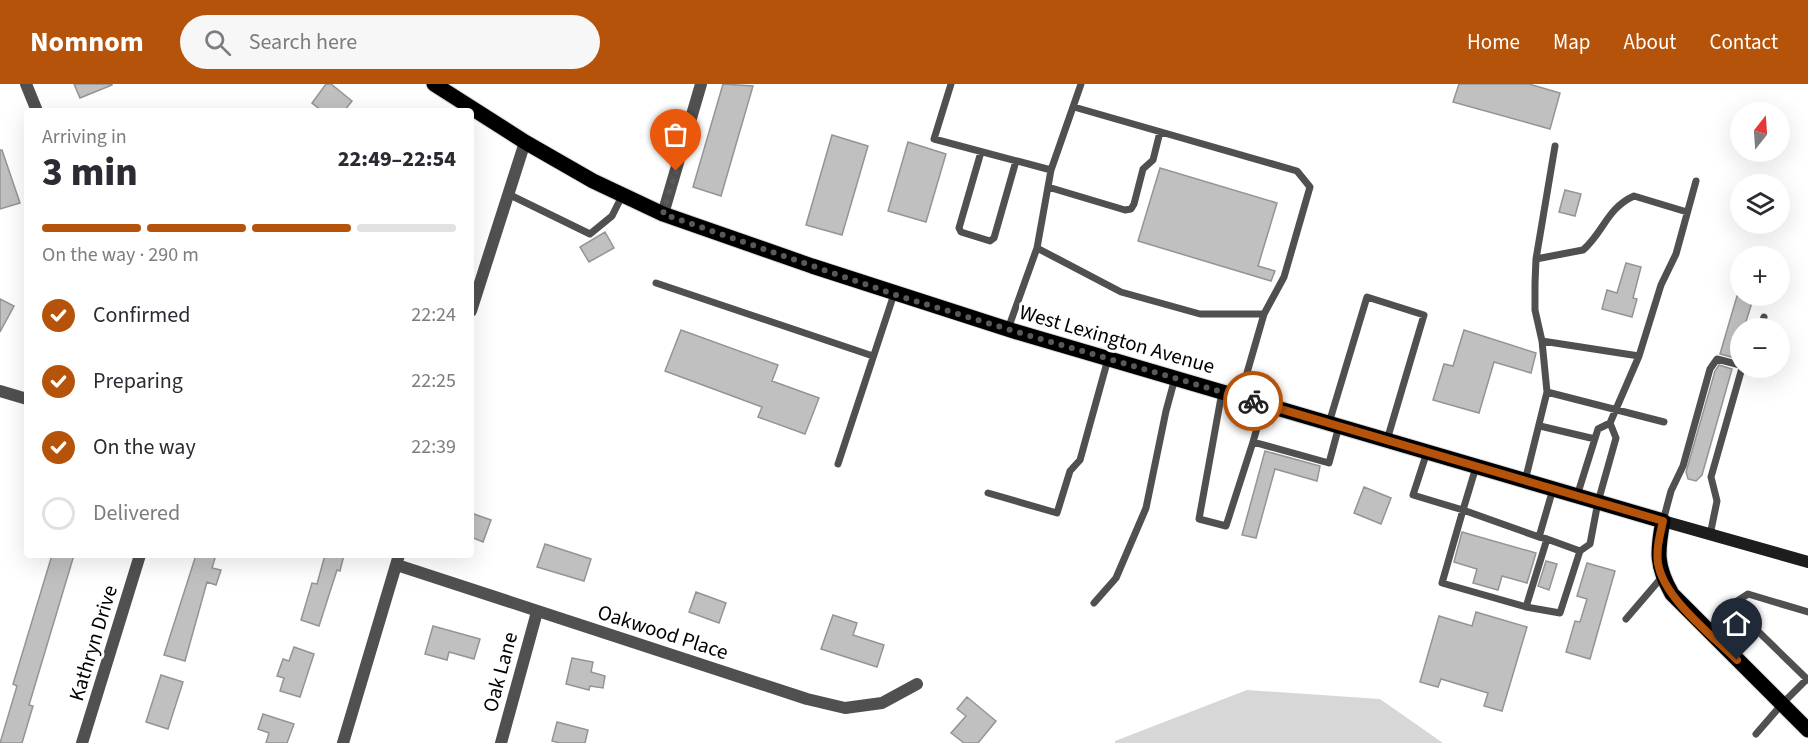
<!DOCTYPE html>
<meta charset="utf-8">
<style>
:root{--surface:#fff;--page:#f7f7f7;--text:#2b2b33;--muted:#7c7c81;--line:#e1e1e2;--accent:#b45309}
body{margin:0;font-family:"Source Sans 3",sans-serif;background:var(--page);color:var(--text);height:100vh;display:flex;flex-direction:column;font-size:22px;white-space:nowrap}
*{box-sizing:border-box;margin:0}
p{font-size:20px;color:var(--muted)}
.icon{flex:none;width:33px;height:33px;fill:none;stroke:currentColor;stroke-width:2;stroke-linecap:round;stroke-linejoin:round}
.map{position:relative;flex:1;overflow:hidden}
.panel{position:absolute;left:24px;top:24px;width:450px;height:450px;display:flex;flex-direction:column;background:var(--surface);border-radius:6px;box-shadow:0 6px 24px #0002}
.panel>*{flex:none}
.needle{width:39px;rotate:17deg}
.controls{position:absolute;left:1730px;top:18px;display:grid;gap:12px}
.controls a{display:grid;place-items:center;width:60px;height:60px;border-radius:50%;background:var(--surface);box-shadow:0 6px 24px #0002;font-size:30px}
.pin{position:absolute;display:grid;place-items:center;width:51px;height:51px;color:#fff;margin:-62px -26px;border-radius:50% 50% 50% 0;rotate:-45deg;box-shadow:0 0 6px #0007}
.pin .icon{rotate:45deg}
.courier{position:absolute;display:grid;place-items:center;width:60px;height:60px;margin:-30px;border:4px solid #b45309;border-radius:50%;background:#fff;color:#222;box-shadow:0 2px 8px #0007}
.headline em{font-style:normal;font-weight:800}
.headline div{display:flex;flex-direction:column-reverse}
.headline{display:flex;align-items:center;justify-content:space-between;height:102px;padding:0 18px}
h1{font-size:39px;font-weight:800;line-height:45px}
.bar{display:grid;grid-template-columns:repeat(4,1fr);gap:9px 6px;align-content:center;height:72px;padding:0 18px}
.bar i{height:8px;border-radius:4px;background:var(--line)}
.bar .current{background:var(--accent)}
.bar p{grid-column:span 4}
ol{padding:0 18px;list-style:none}
li{display:flex;align-items:center;gap:18px;height:66px}
li p{margin-inline-start:auto}
li .icon{padding:6px;border-radius:50%;background:var(--accent);color:#fff;stroke-width:4}
li:last-child{color:var(--muted)}
li i{width:33px;height:33px;border:3px solid var(--line);border-radius:50%}
header{display:flex;align-items:center;gap:36px;box-sizing:border-box;height:84px;padding:0 30px;background:var(--accent);color:#fff}
header strong{font-size:28px}
nav{display:flex;gap:33px;margin-inline-start:auto;font-size:21px}
.search{width:420px;height:54px;background:var(--page);display:flex;align-items:center;gap:15px;box-sizing:border-box;padding:0 21px;border-radius:33px;color:var(--muted);font-size:22px}
.map>svg:first-child{display:block}
.green{fill:#d7d7d7}
.building{fill:#c0c0c0;stroke:#949494;stroke-width:1.5}
.lines{fill:none;stroke-linecap:round;stroke-linejoin:round}
.primary-casing{stroke:#dbdbdb;stroke-width:17}
.service{stroke:#505050;stroke-width:7}
.minor{stroke:#505050;stroke-width:12}
.secondary{stroke:#1d1d1d;stroke-width:12}
.primary{stroke:#000;stroke-width:15}
.done{stroke:#595959;stroke-width:6;stroke-dasharray:0 10.8}
.route{stroke:#b45309;stroke-width:8}
.labels{text-anchor:middle;stroke-width:6;stroke-linejoin:round;paint-order:stroke}
.street-label{font-size:21px;fill:#000;stroke:#fff}
</style>
<header>
<strong>Nomnom</strong>
<div class="search"><svg class="icon" aria-label="search" viewBox="0 0 24 24"><circle cx="10" cy="10" r="6"/><path d="M15 15l6 6"/></svg>Search here</div>
<nav><a>Home</a><a>Map</a><a>About</a><a>Contact</a></nav>
</header>
<div class="map">
<svg width="1808" height="659" viewBox="0 0 1808 659">
<rect width="100%" height="100%" fill="#fff"/>
<path class="green" d="M 1247,606 L 1380,615 L 1443,659 L 1115,659 L 1115,657 Z"/>
<path class="building" d="M 74,0 L 112,0 L 112,1 L 80,14 Z
M 326,0 L 331,0 L 352,17 L 344,27 L 322,27 L 312,19 Z
M 723,0 L 753,2 L 721,112 L 693,103 Z
M 1459,0 L 1529,0 L 1560,9 L 1550,45 L 1453,18 Z
M 832,51 L 868,62 L 842,151 L 806,141 Z
M 908,58 L 946,70 L 926,138 L 888,127 Z
M 0,66 L 2,66 L 20,119 L 0,125 Z
M 1160,84 L 1277,119 L 1258,182 L 1275,187 L 1271,197 L 1138,157 Z
M 1565,106 L 1581,110 L 1575,132 L 1559,128 Z
M 605,148 L 614,164 L 589,178 L 580,163 Z
M 1626,179 L 1641,183 L 1633,214 L 1637,215 L 1632,233 L 1602,225 L 1607,206 L 1617,209 Z
M 1737,212 L 1754,212 L 1744,244 L 1740,244 L 1740,259 L 1735,274 L 1720,270 Z
M 0,215 L 14,222 L 0,248 Z
M 681,246 L 778,281 L 772,297 L 819,314 L 805,350 L 758,333 L 762,323 L 665,287 Z
M 1464,246 L 1536,269 L 1531,289 L 1494,278 L 1479,329 L 1433,316 L 1444,280 L 1453,282 Z
M 1719,281 L 1732,285 L 1702,391 L 1696,397 L 1688,395 L 1686,388 L 1715,287 Z
M 1265,367 L 1320,382 L 1317,397 L 1275,385 L 1256,454 L 1242,451 Z
M 1364,403 L 1391,414 L 1381,440 L 1354,429 Z
M 471,429 L 491,436 L 483,458 L 471,453 Z
M 1462,448 L 1536,469 L 1527,499 L 1502,492 L 1498,506 L 1473,499 L 1477,485 L 1454,478 Z
M 545,460 L 591,475 L 584,497 L 537,483 Z
M 52,471 L 74,471 L 29,621 L 33,622 L 22,659 L 0,659 L 17,602 L 13,600 Z
M 196,471 L 216,471 L 212,484 L 221,486 L 216,501 L 207,498 L 185,577 L 164,571 Z
M 325,471 L 344,471 L 340,487 L 337,486 L 319,542 L 301,536 L 312,499 L 317,500 Z
M 1546,477 L 1557,480 L 1549,506 L 1538,502 Z
M 1587,479 L 1615,487 L 1590,575 L 1566,568 L 1575,537 L 1580,538 L 1587,515 L 1577,512 Z
M 696,508 L 726,519 L 719,539 L 689,528 Z
M 1476,528 L 1527,543 L 1502,627 L 1484,622 L 1488,609 L 1441,595 L 1438,603 L 1420,598 L 1439,532 L 1472,542 Z
M 833,531 L 857,539 L 853,551 L 884,561 L 877,583 L 821,565 Z
M 433,542 L 480,555 L 474,575 L 449,568 L 447,576 L 425,570 Z
M 294,563 L 314,570 L 300,613 L 280,607 L 284,594 L 277,592 L 283,575 L 289,577 Z
M 572,574 L 593,578 L 591,588 L 605,592 L 603,604 L 590,602 L 589,606 L 566,600 Z
M 161,591 L 183,598 L 168,645 L 146,638 Z
M 967,613 L 996,637 L 978,659 L 964,659 L 951,649 L 966,632 L 957,625 Z
M 263,630 L 294,640 L 287,659 L 266,659 L 269,649 L 258,645 Z
M 557,638 L 588,646 L 585,659 L 560,659 L 552,657 Z"/>
<g class="lines">
<g class="primary-casing">
<path id="primary" d="M 434,0 L 525,58 L 593,97 L 663,130 L 812,182 L 1017,248 L 1663,437 C 1657,468 1656,482 1672,510 L 1808,646"/>
</g>
<path class="service" d="M 951,0 L 934,55 L 1051,86
M 1074,23 L 1297,87 L 1310,103 L 1284,193 L 1264,230
M 981,68 L 959,144 L 961,148 L 990,157 L 994,154 L 1016,77
M 1048,103 L 1125,126 L 1131,125 L 1134,120 L 1143,85 L 1153,76 L 1160,48
M 508,110 L 590,150 L 612,132 L 622,112
M 1037,164 L 1051,86 L 1081,0
M 1536,175 L 1583,166 C 1603,149 1607,124 1634,112 L 1687,128
M 656,199 L 873,272
M 1760,244 L 1764,233
M 1008,245 L 1037,164 L 1121,208 L 1200,230 L 1264,230 L 1240,313
M 1542,257 L 1639,272
M 1222,308 L 1199,435 L 1226,442 L 1253,358
M 1547,308 L 1664,338
M 1264,320 L 1253,358 L 1329,379 L 1339,342
M 1329,339 L 1367,213 L 1424,231 L 1387,356
M 1540,342 L 1595,355
M 1427,368 L 1413,411 L 1463,426 L 1442,499 L 1526,523 L 1547,455 L 1539,453
M 838,380 L 894,210
M 1476,383 L 1463,426 L 1539,453 L 1553,405
M 1525,397 L 1547,308 L 1542,257 L 1535,226 L 1535,199 L 1536,175 L 1555,62
M 988,409 L 1057,429 L 1070,387 L 1080,376 L 1108,275
M 1577,412 L 1598,345 L 1610,339
M 1663,437 L 1671,407 L 1683,382 L 1710,285 L 1717,275 L 1740,281
M 1710,451 L 1717,417 L 1711,393 L 1742,284
M 1547,455 L 1580,467 L 1590,460 L 1598,418 L 1616,354 L 1610,339 L 1639,272 L 1661,201 L 1676,170 L 1696,97
M 1094,519 L 1116,494 L 1146,424 L 1166,327 L 1175,294
M 1526,523 L 1560,529 L 1580,467
M 1808,528 L 1748,510 L 1731,521 L 1808,596
M 1626,535 L 1662,493
M 1756,650 L 1782,620 L 1807,595"/>
<path class="minor" d="M 26,0 L 37,27
M 663,130 L 701,0
M 471,227 L 525,58
M 0,307 L 27,315
M 397,481 L 807,615 L 845,624 L 882,619 L 917,600
M 82,659 L 140,471
M 343,659 L 399,471
M 501,659 L 537,528"/>
<path class="secondary" d="M 1663,437 L 1808,478"/>
<use href="#primary" class="primary"/>
</g>
<g class="lines">
<path class="done" d="M 676,87 L 663,130 L 899,212 L 1017,248 L 1253,317"/>
<path class="route" d="M 1253,317 L 1663,437 C 1660,451 1656,465 1658,479 C 1663,514 1713,552 1737,576"/>
</g>
<g class="labels">
<g class="street-label">
<text transform="translate(1117 255) rotate(16)" y="7">West Lexington Avenue</text>
<text transform="translate(663 548) rotate(18)" y="7">Oakwood Place</text>
<text transform="translate(93 559) rotate(-73)" y="7">Kathryn Drive</text>
<text transform="translate(500 588) rotate(-75)" y="7">Oak Lane</text>
</g>
</g>
</svg>
<div class="controls">
<a><svg class="needle" viewBox="-14 -14 28 28"><path d="M0-13l5 13h-10z" fill="#e53935"/><path d="M0 13l5-13h-10z" fill="#7c7c81"/></svg></a>
<a><svg class="icon" aria-label="layers" viewBox="0 0 24 24"><path d="M12 4l9 5-9 5-9-5zM3 14l9 5 9-5"/></svg></a>
<a>+</a>
<a>−</a>
</div>
<div class="pin" style="left:676px;top:87px;background:#ea580c"><svg class="icon" aria-label="bag" viewBox="0 0 24 24"><path d="M5 8h14l-1 12H6zM9 8a3 3 0 0 1 6 0"/></svg></div>
<div class="pin" style="left:1737px;top:576px;background:#1f2937"><svg class="icon" aria-label="home" viewBox="0 0 24 24"><path d="M3 11l9-7 9 7M6 9v11h12V9"/></svg></div>
<div class="courier" style="left:1253px;top:317px"><svg class="icon" aria-label="bike" viewBox="0 0 24 24"><circle cx="6" cy="16" r="4"/><circle cx="18" cy="16" r="4"/><path d="M6 16l4-8h5l3 8M10 8l3 8H6M13 5h3"/></svg></div>
<section class="panel">
<div class="headline"><div><h1>3 min</h1><p>Arriving in</p></div><em>22:49–22:54</em></div>
<div class="bar"><i class="current"></i><i class="current"></i><i class="current"></i><i></i><p>On the way · 290 m</p></div>
<ol>
<li><svg class="icon" aria-label="check" viewBox="0 0 24 24"><path d="M5 12l5 5 9-10"/></svg>Confirmed<p>22:24</p></li>
<li><svg class="icon" aria-label="check" viewBox="0 0 24 24"><path d="M5 12l5 5 9-10"/></svg>Preparing<p>22:25</p></li>
<li><svg class="icon" aria-label="check" viewBox="0 0 24 24"><path d="M5 12l5 5 9-10"/></svg>On the way<p>22:39</p></li>
<li><i></i>Delivered</li>
</ol>
</section>
</div>
